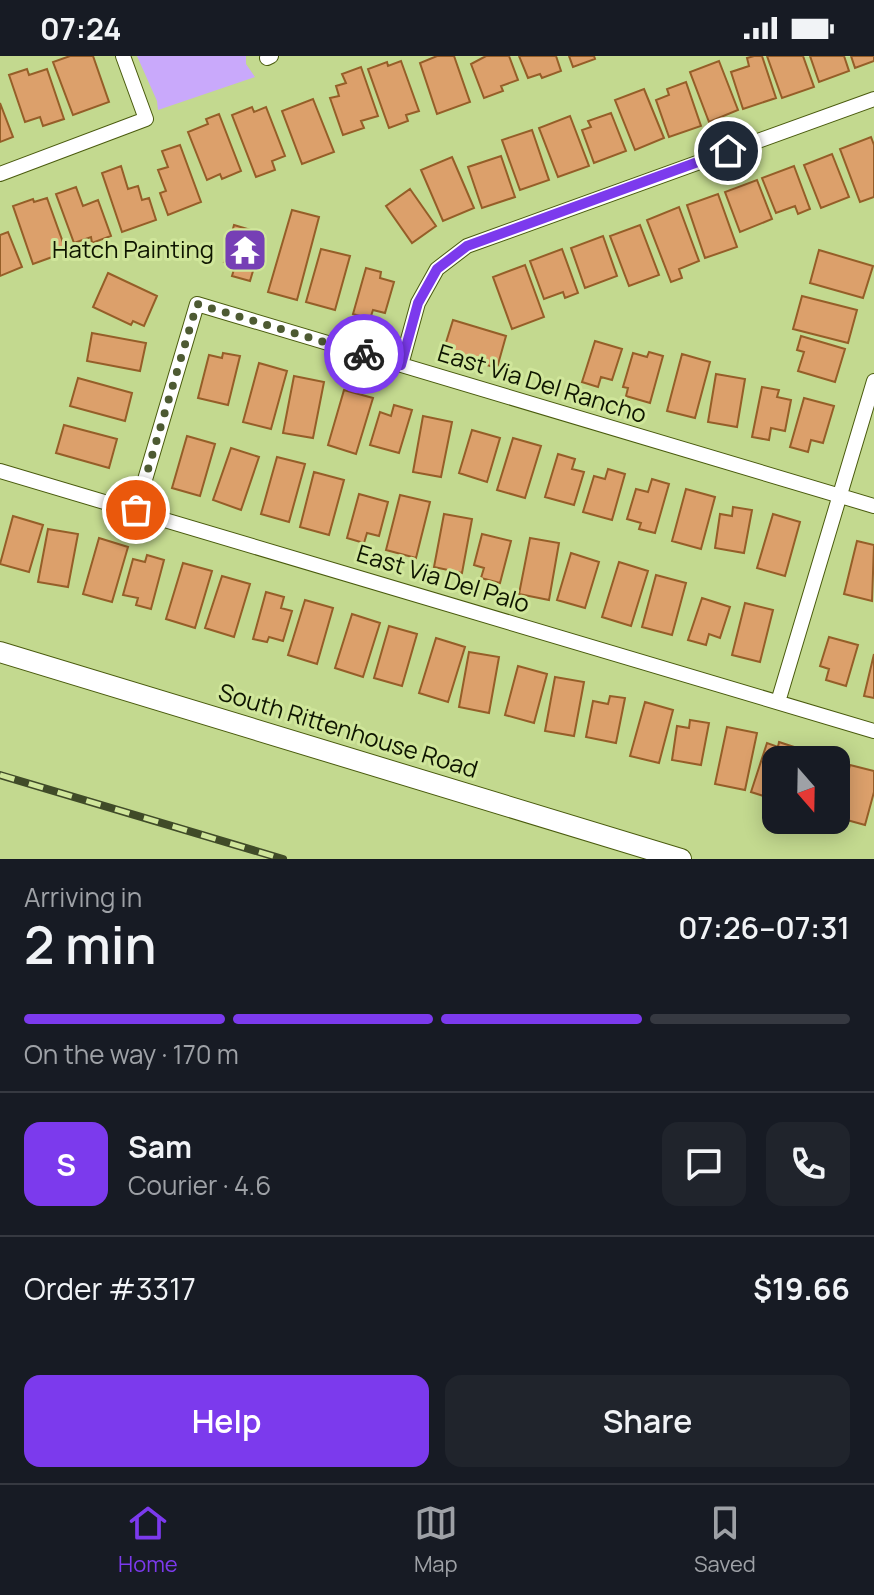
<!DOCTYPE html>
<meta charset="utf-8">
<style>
:root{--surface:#171b24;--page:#20242c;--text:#f1f3f6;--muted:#9ea1a6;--line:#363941;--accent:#7c3aed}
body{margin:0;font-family:Manrope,sans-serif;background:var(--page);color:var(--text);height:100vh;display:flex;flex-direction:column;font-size:30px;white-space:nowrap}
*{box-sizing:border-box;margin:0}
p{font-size:26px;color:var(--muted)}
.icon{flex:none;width:44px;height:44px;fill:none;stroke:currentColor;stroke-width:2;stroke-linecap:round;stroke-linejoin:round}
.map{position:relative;height:803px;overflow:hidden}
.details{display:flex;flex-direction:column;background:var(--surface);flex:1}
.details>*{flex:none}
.needle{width:52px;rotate:160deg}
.fabs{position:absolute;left:762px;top:690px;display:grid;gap:16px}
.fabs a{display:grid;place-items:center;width:88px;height:88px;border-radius:16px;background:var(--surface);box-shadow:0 4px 20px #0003;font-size:40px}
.pin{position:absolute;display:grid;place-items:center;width:68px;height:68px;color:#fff;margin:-34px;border:4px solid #fff;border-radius:50%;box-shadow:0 2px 8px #0007}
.courier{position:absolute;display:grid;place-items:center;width:80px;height:80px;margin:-40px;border:6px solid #7c3aed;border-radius:50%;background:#fff;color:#222;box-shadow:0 2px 10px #0007}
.headline em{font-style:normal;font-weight:600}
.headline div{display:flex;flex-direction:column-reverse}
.headline{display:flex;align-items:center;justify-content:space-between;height:136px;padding:0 24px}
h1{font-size:52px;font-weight:600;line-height:60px}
.bar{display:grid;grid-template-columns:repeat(4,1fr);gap:12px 8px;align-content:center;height:96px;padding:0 24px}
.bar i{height:10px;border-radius:6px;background:var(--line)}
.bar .current{background:var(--accent)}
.bar p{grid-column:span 4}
.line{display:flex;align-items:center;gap:20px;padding:0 24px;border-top:2px solid var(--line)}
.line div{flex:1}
.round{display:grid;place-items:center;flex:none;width:84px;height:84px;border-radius:16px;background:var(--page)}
.cta{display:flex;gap:16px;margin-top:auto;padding:16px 24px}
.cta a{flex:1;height:92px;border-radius:16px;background:var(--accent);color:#fff;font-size:32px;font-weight:600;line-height:92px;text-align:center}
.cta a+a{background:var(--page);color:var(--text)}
.status{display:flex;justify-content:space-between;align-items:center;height:56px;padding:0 40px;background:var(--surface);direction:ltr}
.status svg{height:22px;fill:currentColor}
.menu{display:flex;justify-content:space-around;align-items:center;height:112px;border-top:2px solid var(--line);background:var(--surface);font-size:22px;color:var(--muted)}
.menu a{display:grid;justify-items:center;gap:4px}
.menu .current{color:var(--accent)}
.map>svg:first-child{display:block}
.green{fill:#c9a9fb}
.building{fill:#dca06b;stroke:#955e28;stroke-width:2}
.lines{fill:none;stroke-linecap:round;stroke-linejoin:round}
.minor-casing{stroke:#4a5b0e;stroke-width:16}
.secondary-casing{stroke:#4a5b0e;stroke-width:22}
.minor{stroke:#fff;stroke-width:14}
.secondary{stroke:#fff;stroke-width:20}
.rail-casing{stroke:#404b28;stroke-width:8}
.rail{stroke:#d0e69b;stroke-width:5;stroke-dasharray:15;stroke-linecap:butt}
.done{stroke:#4d5a32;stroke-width:8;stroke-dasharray:0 14.4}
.route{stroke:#7c3aed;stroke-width:10}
.labels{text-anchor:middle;stroke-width:6;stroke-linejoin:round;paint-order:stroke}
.poi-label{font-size:24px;fill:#0e1500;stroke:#d0e69b;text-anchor:end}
.street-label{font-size:24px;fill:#0e1500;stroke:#d0e69b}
</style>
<div class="status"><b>07:24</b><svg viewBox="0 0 49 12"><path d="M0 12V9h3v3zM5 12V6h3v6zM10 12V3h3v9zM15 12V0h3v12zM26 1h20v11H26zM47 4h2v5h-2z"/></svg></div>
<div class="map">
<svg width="874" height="803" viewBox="0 0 874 803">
<rect width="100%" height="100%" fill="#c3d98f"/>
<path class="green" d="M 137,0 L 246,0 L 246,8 L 255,21 L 158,54 L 157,45 Z"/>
<path class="building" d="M 70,0 L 93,0 L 109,46 L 73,59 L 53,6 Z
M 454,0 L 470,46 L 437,58 L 420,7 L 437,0 Z
M 486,0 L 509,0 L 518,24 L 501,30 L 503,35 L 484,42 L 471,8 Z
M 519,0 L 556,0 L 561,15 L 542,22 L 540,18 L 528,22 Z
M 569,0 L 594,0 L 595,3 L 573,11 Z
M 754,0 L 762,0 L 776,42 L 743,53 L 731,16 L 749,10 L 747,2 Z
M 767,0 L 803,0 L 814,31 L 782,42 Z
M 810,0 L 844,0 L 849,15 L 819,26 Z
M 851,0 L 874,0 L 874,5 L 855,12 Z
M 401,5 L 419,55 L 406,59 L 408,65 L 389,72 L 368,13 L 387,6 L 388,10 Z
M 719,5 L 738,54 L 709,66 L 690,16 Z
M 361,11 L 378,60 L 361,65 L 364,72 L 343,79 L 330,42 L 339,40 L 336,30 L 346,27 L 342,18 Z
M 27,13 L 29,19 L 47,13 L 64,63 L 43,70 L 40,61 L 25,66 L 9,19 Z
M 686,26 L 701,70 L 669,81 L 656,44 L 669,39 L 667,33 Z
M 644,33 L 664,82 L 635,94 L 615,44 Z
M 313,43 L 334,96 L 302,108 L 282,55 Z
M 0,47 L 13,81 L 0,86 Z
M 252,51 L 254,56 L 266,51 L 285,100 L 272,105 L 275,114 L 256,121 L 232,59 Z
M 611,57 L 626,95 L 594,107 L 582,74 L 591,71 L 588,65 Z
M 219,58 L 241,115 L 222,123 L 220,118 L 207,124 L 188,76 L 208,68 L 206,63 Z
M 570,60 L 589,110 L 558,121 L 539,72 Z
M 532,74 L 549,124 L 520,134 L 502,84 Z
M 871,81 L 874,89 L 874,141 L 860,146 L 840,93 Z
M 180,89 L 201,146 L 168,159 L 160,137 L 166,135 L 158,114 L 168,111 L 162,95 Z
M 832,98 L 849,141 L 821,152 L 804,109 Z
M 501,100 L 515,141 L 482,152 L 468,111 Z
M 452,101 L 474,152 L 443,165 L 421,114 Z
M 121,110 L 128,133 L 138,130 L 142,144 L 149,142 L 156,164 L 122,176 L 102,117 Z
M 794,110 L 810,153 L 798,158 L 795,150 L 776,157 L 762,122 Z
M 757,124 L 772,163 L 740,176 L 725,136 Z
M 76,131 L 83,150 L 98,144 L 111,180 L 92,187 L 91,181 L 74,187 L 56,138 Z
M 410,133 L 436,170 L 412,187 L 386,150 Z
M 718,138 L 737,191 L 705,202 L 687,149 Z
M 47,142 L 65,192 L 54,196 L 55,200 L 33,208 L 13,150 L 33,143 L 34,146 Z
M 679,151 L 699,205 L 679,213 L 682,222 L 671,226 L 647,164 Z
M 292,154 L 319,161 L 297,244 L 268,236 Z
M 234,169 L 264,178 L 250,225 L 232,220 L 235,210 L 224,206 Z
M 640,169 L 659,219 L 629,230 L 610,180 Z
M 8,176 L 22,211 L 0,220 L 0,179 Z
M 603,180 L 617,220 L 585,232 L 571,192 Z
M 321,193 L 350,200 L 335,254 L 306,246 Z
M 562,193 L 578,237 L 565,242 L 563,236 L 544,243 L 530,205 Z
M 819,194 L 873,210 L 863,242 L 810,227 Z
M 525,209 L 544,261 L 512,273 L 493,221 Z
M 366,212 L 381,216 L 380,222 L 394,226 L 385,257 L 373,254 L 370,263 L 353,258 Z
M 108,217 L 157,240 L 144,270 L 133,265 L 131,269 L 93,251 Z
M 802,240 L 857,254 L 848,287 L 793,273 Z
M 453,264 L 506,280 L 497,312 L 443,296 Z
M 92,277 L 146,287 L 140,315 L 87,305 Z
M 801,280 L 845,293 L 835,326 L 798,315 L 804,296 L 797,294 Z
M 595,285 L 622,293 L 612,324 L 601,321 L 598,331 L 582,326 Z
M 649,296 L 663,300 L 650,347 L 626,340 L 628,332 L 623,331 L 633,297 L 647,301 Z
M 223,297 L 240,300 L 228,349 L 198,342 L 209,299 L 222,302 Z
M 682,298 L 710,306 L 695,362 L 667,355 Z
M 259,307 L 287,315 L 271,373 L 243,366 Z
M 716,318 L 745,323 L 737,371 L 708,366 Z
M 294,320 L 324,326 L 313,382 L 283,377 Z
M 78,322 L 132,337 L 125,365 L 70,350 Z
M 762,331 L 779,334 L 777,341 L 791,344 L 785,375 L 771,372 L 769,384 L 752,381 Z
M 344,334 L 373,342 L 356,398 L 328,389 Z
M 804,342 L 834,350 L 823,387 L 811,384 L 808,396 L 790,391 Z
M 394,349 L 412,354 L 399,397 L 370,389 L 380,356 L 391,360 Z
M 423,360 L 452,366 L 441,421 L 413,416 Z
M 64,369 L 117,383 L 109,412 L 56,397 Z
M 472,374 L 500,382 L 487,426 L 459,417 Z
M 187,380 L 215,388 L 200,440 L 172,432 Z
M 513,382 L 541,390 L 525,442 L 497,434 Z
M 231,392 L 259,401 L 241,454 L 213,444 Z
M 558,398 L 575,403 L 572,413 L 584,416 L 574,449 L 545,441 Z
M 277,401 L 305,408 L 289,466 L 261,458 Z
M 608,413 L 625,418 L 612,464 L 583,456 L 594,420 L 605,423 Z
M 314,416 L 344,424 L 329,479 L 300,471 Z
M 652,423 L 669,428 L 655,477 L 639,473 L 641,467 L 627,463 L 636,433 L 648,436 Z
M 686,433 L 715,441 L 701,493 L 672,485 Z
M 359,438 L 388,446 L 379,480 L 367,477 L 364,487 L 347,482 Z
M 400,439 L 430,446 L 416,502 L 386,494 Z
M 733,451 L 752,454 L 744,497 L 715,492 L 720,458 L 732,460 Z
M 444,458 L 472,463 L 462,517 L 434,511 Z
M 773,458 L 800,466 L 785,520 L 757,512 Z
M 13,460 L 43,469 L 29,516 L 0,508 Z
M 48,473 L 78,478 L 68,531 L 38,526 Z
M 482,478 L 511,485 L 500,527 L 481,522 L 484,512 L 474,509 Z
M 99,482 L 128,491 L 112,546 L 83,538 Z
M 530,482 L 559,487 L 549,544 L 519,538 Z
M 857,485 L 874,489 L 872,545 L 844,538 Z
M 571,497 L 599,506 L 585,552 L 557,544 Z
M 147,499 L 164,504 L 151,553 L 136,549 L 138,542 L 123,539 L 133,503 L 145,506 Z
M 619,506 L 648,515 L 631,570 L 602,561 Z
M 183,507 L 212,515 L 195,572 L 166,563 Z
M 656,519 L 686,527 L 672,579 L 642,571 Z
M 222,520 L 250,528 L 234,581 L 205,572 Z
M 266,536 L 284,541 L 281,552 L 292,555 L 283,585 L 269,581 L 267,586 L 253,583 Z
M 702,542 L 730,551 L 720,582 L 709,578 L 706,589 L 688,584 Z
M 305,544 L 333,552 L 317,608 L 288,599 Z
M 745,547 L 773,554 L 760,606 L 732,599 Z
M 352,558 L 380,567 L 363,621 L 335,612 Z
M 389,570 L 417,578 L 402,630 L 374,622 Z
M 829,581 L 858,589 L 846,630 L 826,624 L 829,613 L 820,610 Z
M 436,582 L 465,591 L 448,646 L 419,637 Z
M 469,596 L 499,601 L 489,657 L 459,651 Z
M 874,598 L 874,642 L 864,640 Z
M 518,610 L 547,618 L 534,667 L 505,659 Z
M 555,621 L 584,626 L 574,680 L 545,675 Z
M 610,640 L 625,642 L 616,687 L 586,681 L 593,645 L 608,648 Z
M 645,646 L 673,654 L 659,707 L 630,700 Z
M 690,664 L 709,667 L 701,709 L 672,704 L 677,670 L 689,672 Z
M 727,671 L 757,677 L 745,734 L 715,728 Z
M 779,686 L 797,692 L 793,704 L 776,704 L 776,744 L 751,736 L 767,687 L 778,691 Z
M 850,709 L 874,715 L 874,736 L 865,769 L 836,761 Z"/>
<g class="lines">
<g class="minor-casing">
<path id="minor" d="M 267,2 L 271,0
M 0,118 L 146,63 L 123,0
M 401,309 L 418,247 L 437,213 L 467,190 L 874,43
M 0,415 L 874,675
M 136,454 L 197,248 L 874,450
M 778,646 L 874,325"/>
</g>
<g class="secondary-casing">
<path id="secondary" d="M 0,596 L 681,803"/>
</g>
<use href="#minor" class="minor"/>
<use href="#secondary" class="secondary"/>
<g class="rail-casing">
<path id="rail" d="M 0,719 L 283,803"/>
</g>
<use href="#rail" class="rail"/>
</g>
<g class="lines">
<path class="done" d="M 136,454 L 197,248 L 364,298"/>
<path class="route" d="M 364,298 L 401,309 L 418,247 L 437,213 L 467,190 L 728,95"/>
</g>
<defs>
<g id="temple-square" transform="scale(2.3)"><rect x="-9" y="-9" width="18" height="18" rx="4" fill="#763fb5" stroke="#d0e69b"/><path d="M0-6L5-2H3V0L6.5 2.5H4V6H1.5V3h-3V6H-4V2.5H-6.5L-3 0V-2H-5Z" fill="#fff"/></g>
</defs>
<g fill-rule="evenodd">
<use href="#temple-square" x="245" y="194"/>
</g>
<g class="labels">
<g class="poi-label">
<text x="214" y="202">Hatch Painting</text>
</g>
<g class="street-label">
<text transform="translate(542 328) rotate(17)" y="8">East Via Del Rancho</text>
<text transform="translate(443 523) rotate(17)" y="8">East Via Del Palo</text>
<text transform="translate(348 675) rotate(17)" y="8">South Rittenhouse Road</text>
</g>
</g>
</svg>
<div class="fabs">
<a><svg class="needle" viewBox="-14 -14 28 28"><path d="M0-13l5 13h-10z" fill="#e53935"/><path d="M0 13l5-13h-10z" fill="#9ea1a6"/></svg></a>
</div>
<div class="pin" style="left:136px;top:454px;background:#ea580c"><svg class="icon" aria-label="bag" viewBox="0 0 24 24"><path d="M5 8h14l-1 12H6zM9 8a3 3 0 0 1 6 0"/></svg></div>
<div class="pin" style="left:728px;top:95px;background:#1f2937"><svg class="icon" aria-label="home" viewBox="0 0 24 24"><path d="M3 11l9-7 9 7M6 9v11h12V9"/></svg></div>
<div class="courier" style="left:364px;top:298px"><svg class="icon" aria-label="bike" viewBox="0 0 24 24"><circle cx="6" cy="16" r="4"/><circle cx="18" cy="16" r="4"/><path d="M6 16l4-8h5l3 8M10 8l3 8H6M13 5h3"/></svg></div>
</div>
<section class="details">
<div class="headline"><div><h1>2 min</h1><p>Arriving in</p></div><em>07:26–07:31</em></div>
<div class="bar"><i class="current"></i><i class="current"></i><i class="current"></i><i></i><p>On the way · 170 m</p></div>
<div class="line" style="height:144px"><b class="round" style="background:var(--accent);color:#fff">S</b><div><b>Sam</b><p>Courier · 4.6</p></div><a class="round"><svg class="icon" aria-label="chat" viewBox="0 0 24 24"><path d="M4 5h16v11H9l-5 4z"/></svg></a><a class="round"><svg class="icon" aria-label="phone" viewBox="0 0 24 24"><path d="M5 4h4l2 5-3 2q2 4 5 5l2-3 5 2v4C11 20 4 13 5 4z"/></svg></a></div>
<div class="line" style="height:104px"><div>Order #3317</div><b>$19.66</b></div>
<div class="cta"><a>Help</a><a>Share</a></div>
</section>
<nav class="menu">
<a class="current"><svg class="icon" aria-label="home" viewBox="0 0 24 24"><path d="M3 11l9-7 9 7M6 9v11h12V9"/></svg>Home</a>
<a><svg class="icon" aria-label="map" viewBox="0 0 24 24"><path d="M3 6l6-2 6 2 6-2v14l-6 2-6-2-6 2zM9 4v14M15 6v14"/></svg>Map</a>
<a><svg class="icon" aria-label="saved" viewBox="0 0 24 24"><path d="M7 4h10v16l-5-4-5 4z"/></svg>Saved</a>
</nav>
